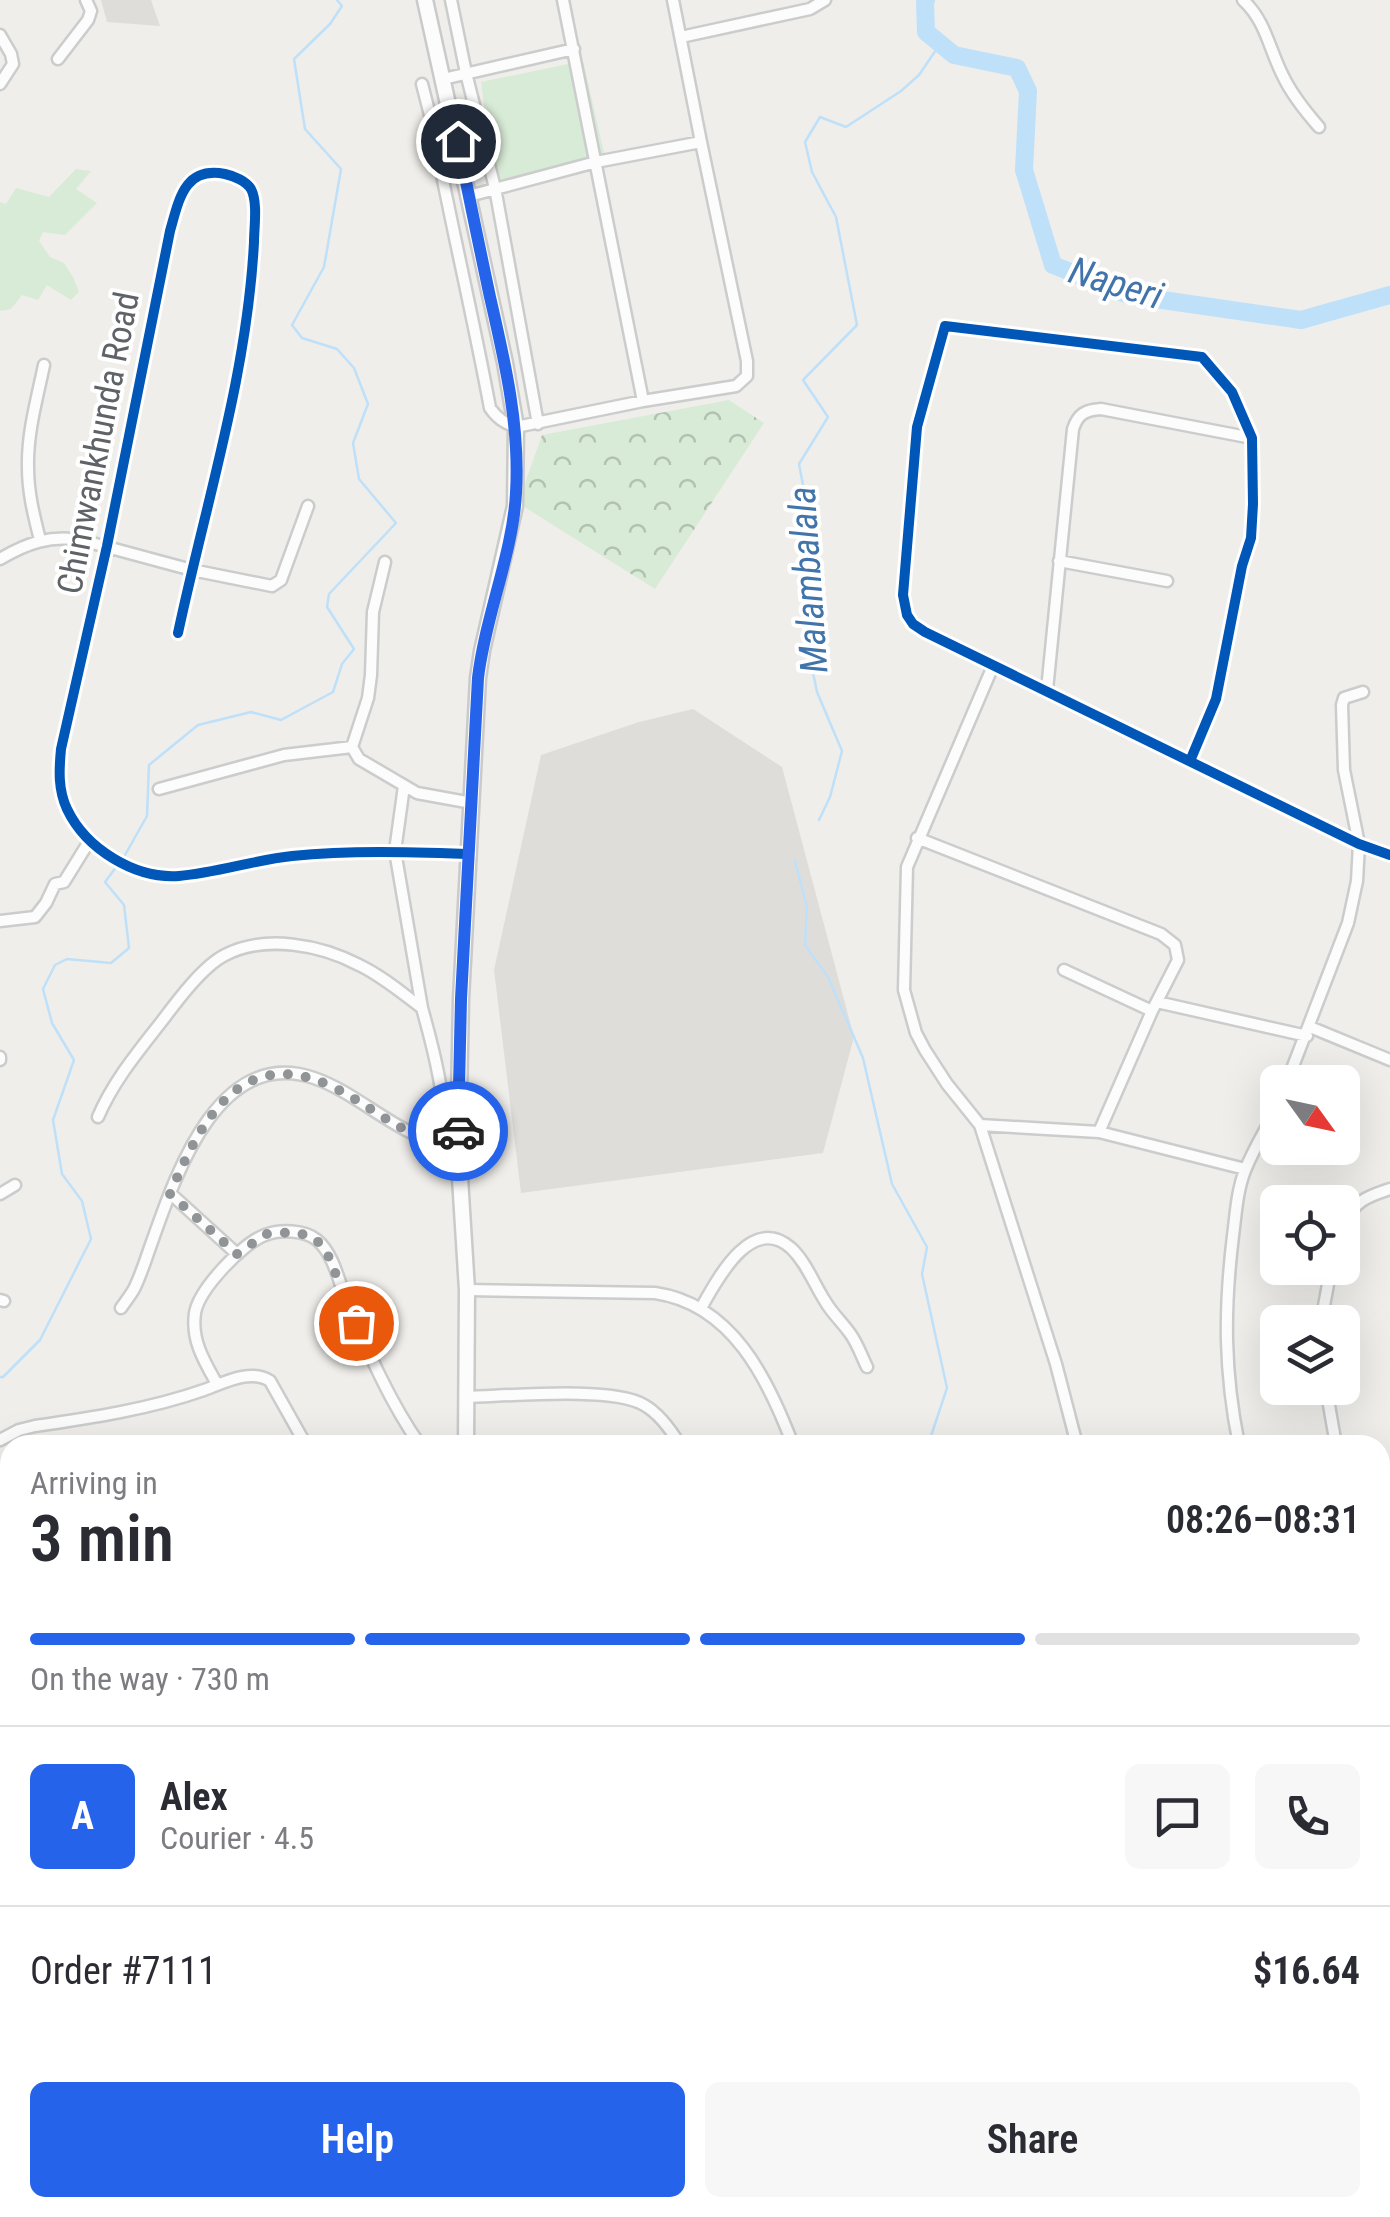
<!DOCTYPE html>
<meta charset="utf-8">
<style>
:root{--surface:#fff;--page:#f7f7f7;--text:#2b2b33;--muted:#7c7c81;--line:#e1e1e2;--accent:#2563eb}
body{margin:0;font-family:"Roboto Condensed",sans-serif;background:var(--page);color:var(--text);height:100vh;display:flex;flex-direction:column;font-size:38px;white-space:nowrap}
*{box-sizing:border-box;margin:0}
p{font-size:32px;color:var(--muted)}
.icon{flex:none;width:55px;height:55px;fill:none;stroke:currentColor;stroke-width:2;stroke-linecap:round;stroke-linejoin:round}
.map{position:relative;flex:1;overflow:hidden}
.panel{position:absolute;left:0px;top:1435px;width:1390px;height:782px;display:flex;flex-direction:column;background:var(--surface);border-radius:30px 30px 0 0;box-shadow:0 10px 40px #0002}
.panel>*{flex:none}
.needle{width:65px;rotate:123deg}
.buttons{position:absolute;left:1260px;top:1065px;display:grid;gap:20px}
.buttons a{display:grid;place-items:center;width:100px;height:100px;border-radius:15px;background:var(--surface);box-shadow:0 10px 40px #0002;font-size:50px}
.pin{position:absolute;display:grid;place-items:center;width:85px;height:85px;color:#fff;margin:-42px;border:5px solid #fff;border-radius:50%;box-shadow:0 2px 10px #0007}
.courier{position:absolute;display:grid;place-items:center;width:100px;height:100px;margin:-50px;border:8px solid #2563eb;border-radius:50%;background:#fff;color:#222;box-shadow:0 2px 12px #0007}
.headline em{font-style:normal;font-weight:600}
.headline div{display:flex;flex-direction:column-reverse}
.headline{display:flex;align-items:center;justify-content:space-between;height:170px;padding:0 30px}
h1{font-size:65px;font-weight:600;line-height:75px}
.bar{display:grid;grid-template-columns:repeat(4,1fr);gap:15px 10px;align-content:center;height:120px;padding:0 30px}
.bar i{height:12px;border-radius:8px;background:var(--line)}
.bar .current{background:var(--accent)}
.bar p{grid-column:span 4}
.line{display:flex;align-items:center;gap:25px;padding:0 30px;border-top:2px solid var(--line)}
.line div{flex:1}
.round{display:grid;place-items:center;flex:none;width:105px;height:105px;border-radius:15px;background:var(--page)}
.cta{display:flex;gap:20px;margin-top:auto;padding:20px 30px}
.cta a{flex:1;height:115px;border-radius:15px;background:var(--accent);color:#fff;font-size:40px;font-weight:600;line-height:115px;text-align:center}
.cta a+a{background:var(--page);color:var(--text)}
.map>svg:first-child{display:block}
.industrial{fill:#dfddda}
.forest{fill:url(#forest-crowns)}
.green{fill:#d8ebd6}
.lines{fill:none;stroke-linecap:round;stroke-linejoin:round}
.stream{stroke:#bfe0f9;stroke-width:2.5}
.river{stroke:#bfe0f9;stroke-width:18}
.street-casing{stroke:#cbcccc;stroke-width:15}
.secondary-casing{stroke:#cacacb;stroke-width:19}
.street{stroke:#fdfcfc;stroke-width:10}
.secondary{stroke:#fdfcfc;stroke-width:14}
.cycleway-casing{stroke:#fff;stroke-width:16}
.cycleway{stroke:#0057b8;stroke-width:10}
.done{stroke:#919496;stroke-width:10;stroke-dasharray:0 18}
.route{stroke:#2563eb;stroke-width:12}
.labels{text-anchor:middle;stroke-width:8;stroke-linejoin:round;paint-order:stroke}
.street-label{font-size:35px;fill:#5f6368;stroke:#fff}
.water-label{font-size:38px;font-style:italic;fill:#4174aa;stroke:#fff}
</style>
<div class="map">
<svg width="1390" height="2217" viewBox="0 0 1390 2217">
<defs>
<pattern id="forest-crowns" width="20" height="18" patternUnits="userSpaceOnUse" patternTransform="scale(2.5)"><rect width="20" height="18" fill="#d8ebd6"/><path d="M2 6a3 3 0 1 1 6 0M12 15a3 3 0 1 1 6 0" fill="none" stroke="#b2c2b1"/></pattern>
</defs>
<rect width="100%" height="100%" fill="#efeeea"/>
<path class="industrial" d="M 101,0 L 151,0 L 160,26 L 107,22 Z
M 693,709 L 782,767 L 854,1037 L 823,1153 L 521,1193 L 494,970 L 541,755 L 639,722 Z"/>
<path class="forest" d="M 729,400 L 764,423 L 655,589 L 518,503 L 542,435 Z"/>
<path class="green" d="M 583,61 L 607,166 L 495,188 L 481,82 Z
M 76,169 L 91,171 L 76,189 L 97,203 L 65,235 L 43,232 L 39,241 L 50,257 L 64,263 L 73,277 L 79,292 L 71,300 L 47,285 L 38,300 L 22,295 L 11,309 L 0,311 L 0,202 L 6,204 L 16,188 L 49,197 Z"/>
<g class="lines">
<path class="stream" d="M 819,820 L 830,797 L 842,751 L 817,692 L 805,634 L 817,609 L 814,565 L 801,537 L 807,506 L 799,464 L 828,417 L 803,380 L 857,325 L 836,217 L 812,172 L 805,142 L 820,117 L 846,127 L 901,91 L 919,75 L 940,44
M 125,855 L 147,816 L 149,765 L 198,725 L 251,712 L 281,720 L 333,692 L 342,664 L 354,649 L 327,607 L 329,594 L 396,523 L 359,479 L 353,443 L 368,404 L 354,368 L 337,349 L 302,338 L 292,325 L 324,267 L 341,169 L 305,129 L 294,59 L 330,24 L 342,6 L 337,0
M 795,861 L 807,907 L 805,945 L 828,977 L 863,1058 L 892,1184 L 927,1247 L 922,1274 L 947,1388 L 928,1445
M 0,1377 L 3,1377 L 40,1340 L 91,1239 L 82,1201 L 62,1174 L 53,1120 L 74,1060 L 52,1023 L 43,989 L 55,965 L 67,959 L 111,963 L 129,948 L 124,905 L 105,882 L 117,866
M 1078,2208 L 1081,2217"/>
<path class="river" d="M 926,0 L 925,3 L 926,32 L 954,55 L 1017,68 L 1028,91 L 1024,170 L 1053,265 L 1128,295 L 1301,320 L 1390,295"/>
<g class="street-casing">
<path id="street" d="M 451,0 L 466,73 L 495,188 L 538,424
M 563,0 L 643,401
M 1243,0 C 1266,21 1269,49 1283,76 C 1292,95 1305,111 1319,127
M 0,35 L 11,54 L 13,64 L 0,84
M 681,37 L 810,9 L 825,0
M 58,59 L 88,20 L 91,11 L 86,0
M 443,79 L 574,49
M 422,84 L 431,119 L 452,113
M 431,119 C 449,216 472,311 490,408 C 497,418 504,423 516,427 L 643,401 L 736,386 L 747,376 L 747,361 L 701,142 L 673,0
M 469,196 L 596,162 L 701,142
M 40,540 C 34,516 28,493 28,468 C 27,433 37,399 44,365
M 0,559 C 27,543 50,535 81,540 L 192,570 L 272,586 L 281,580 L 308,506
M 1059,561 L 1167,581
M 385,562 L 373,612 L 371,675 L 368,698 L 352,747 L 359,759 L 417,793 L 472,803
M 178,633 C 206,502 247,376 254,242 C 254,228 258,202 251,189 C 246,181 234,176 225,174 C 184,166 179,200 170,231 L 107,546 L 61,749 C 59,770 58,790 67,809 C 86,849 135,879 179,876 C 217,873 254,860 292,856 C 351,850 409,852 468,854
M 993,666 L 907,867 L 904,990 L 916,1033 L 925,1050 L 947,1084 L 980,1125 L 1056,1364 L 1077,1445
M 1047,690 L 1073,429 C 1078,414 1085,410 1101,409 L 1252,438
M 1190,761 L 1216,699 L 1242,566 L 1251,538 L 1253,504 L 1252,438 L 1232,392 L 1202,357 L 945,326 L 917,427 L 903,595 L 907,615 L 913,624 L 925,632 L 1359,844 L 1390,855
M 404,786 L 395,851 L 422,1008
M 159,789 L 284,755 L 352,747
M 917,838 L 1161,934 L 1175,945 L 1178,960 L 1152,1011 L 1099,1132
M 0,921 L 35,917 L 46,903 L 55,884 L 64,882 L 90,840
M 1064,970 L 1152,1011
M 1157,1002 L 1307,1036
M 1310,1027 L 1390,1060
M 0,1057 L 0,1060
M 1287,1082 L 1348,923 L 1357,881 L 1359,844 L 1344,770 L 1342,705 L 1344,698 L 1363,692
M 98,1117 C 114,1080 138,1052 162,1021 C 177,1001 203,966 225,955 C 265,934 321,945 359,965 C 382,976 402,993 422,1008 C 435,1054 445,1097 447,1145
M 980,1125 L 1099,1132 L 1245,1169
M 0,1194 L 15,1185
M 171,1194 L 237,1254
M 1342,1225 C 1356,1201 1365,1197 1390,1189
M 467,1290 L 655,1293 C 732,1304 768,1379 793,1445
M 0,1300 L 4,1301
M 121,1308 C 125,1302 130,1296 134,1289 C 142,1273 147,1255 153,1239 C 177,1171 220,1046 314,1078 C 363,1095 399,1139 452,1145
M 701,1308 C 717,1280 751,1213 791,1248 C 806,1262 814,1284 825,1301 C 831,1312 841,1321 849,1332 C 857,1342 861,1355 867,1367
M 1321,1322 L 1331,1268
M 217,1384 C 204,1361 191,1340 195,1313 C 199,1289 243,1243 265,1235 C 280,1229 305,1230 317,1240 C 334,1254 339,1283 347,1302 C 368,1351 389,1401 420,1445
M 1326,1388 L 1336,1445
M 467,1397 C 507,1396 614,1386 644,1405 C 660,1414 671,1430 680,1445
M 0,1440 L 19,1430 L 35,1426 C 91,1418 150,1409 204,1390 C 223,1383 251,1368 270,1381 L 306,1445
M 1239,1445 C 1224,1371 1224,1310 1233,1236 C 1236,1213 1237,1189 1246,1168 C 1255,1146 1268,1126 1278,1105
M 1380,1626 L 1390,1663
M 0,1639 L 10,1653
M 0,1844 L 5,1814 L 10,1804
M 0,1851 L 10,1857
M 1380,1963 L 1390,1965
M 1380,2120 L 1390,2130
M 0,2152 L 10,2161
M 193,2208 L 195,2217
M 565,2208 L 569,2217
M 664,2208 L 667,2217
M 768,2208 L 770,2217
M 891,2208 L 894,2217
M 977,2208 L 983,2217
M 1203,2208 L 1206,2217
M 1290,2208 L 1299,2217
M 1359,2208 L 1367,2217
M 54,2217 L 57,2208
M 353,2217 L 359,2214 L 366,2217
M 808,2217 L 853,2208"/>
</g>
<g class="secondary-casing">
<path id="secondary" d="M 425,0 L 505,363 L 516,427 L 515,506 L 482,651 L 478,678 L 461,999 L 458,1146 L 467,1290 L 466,1445
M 393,2217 L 396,2208"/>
</g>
<use href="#street" class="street"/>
<use href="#secondary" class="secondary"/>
<g class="cycleway-casing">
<path id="cycleway" d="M 178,633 C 206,502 247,376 254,242 C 254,228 258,202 251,189 C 246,181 234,176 225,174 C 184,166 179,200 170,231 L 107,546 L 61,749 C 59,770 58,790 67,809 C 86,849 135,879 179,876 C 217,873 254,860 292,856 C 351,850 409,852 468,854
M 1190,761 L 1216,699 L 1242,566 L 1251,538 L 1253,504 L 1252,438 L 1232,392 L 1202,357 L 945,326 L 917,427 L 903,595 L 907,615 L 913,624 L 925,632 L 1359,844 L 1390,855"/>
</g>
<use href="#cycleway" class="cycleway"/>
</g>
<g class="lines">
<path class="done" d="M 356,1323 L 327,1253 L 315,1238 L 295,1232 L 266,1234 L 237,1254 L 170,1194 C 205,1110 248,1037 348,1095 C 386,1117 413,1142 458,1146 L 458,1131"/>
<path class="route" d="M 458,141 C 468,193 479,245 490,297 C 505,362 520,426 516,493 C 513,553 485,617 478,678 L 461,999 L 458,1131"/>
</g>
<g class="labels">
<g class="street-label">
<text transform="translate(98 443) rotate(-79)" y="12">Chimwankhunda Road</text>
</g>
<g class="water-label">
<text transform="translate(1116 283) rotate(17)" y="13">Naperi</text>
<text transform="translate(808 580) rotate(-94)" y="13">Malambalala</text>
</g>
</g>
</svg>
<div class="buttons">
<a><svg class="needle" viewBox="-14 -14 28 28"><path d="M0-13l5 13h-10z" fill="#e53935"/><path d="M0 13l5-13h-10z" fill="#7c7c81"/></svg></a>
<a><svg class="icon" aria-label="locate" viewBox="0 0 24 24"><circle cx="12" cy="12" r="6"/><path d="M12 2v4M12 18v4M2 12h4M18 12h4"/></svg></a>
<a><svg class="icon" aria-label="layers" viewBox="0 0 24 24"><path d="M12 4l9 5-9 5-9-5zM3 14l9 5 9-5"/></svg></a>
</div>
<div class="pin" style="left:356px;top:1323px;background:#ea580c"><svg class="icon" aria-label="bag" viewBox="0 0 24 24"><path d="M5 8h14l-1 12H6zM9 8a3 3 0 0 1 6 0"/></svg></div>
<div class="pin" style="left:458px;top:141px;background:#1f2937"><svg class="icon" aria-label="home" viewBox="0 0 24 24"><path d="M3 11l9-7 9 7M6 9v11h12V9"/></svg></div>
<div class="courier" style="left:458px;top:1131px"><svg class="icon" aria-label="car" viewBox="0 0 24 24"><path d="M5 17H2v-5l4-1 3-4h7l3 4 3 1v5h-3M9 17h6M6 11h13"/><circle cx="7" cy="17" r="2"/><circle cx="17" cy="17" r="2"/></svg></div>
<section class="panel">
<div class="headline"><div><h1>3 min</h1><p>Arriving in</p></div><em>08:26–08:31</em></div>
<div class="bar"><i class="current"></i><i class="current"></i><i class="current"></i><i></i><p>On the way · 730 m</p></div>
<div class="line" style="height:180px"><b class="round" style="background:var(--accent);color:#fff">A</b><div><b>Alex</b><p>Courier · 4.5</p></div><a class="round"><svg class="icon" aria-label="chat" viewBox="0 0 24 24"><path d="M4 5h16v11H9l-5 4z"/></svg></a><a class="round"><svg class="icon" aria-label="phone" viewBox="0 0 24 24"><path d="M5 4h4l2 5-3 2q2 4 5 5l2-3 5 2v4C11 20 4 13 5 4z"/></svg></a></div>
<div class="line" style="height:130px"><div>Order #7111</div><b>$16.64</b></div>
<div class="cta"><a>Help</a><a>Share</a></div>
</section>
</div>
